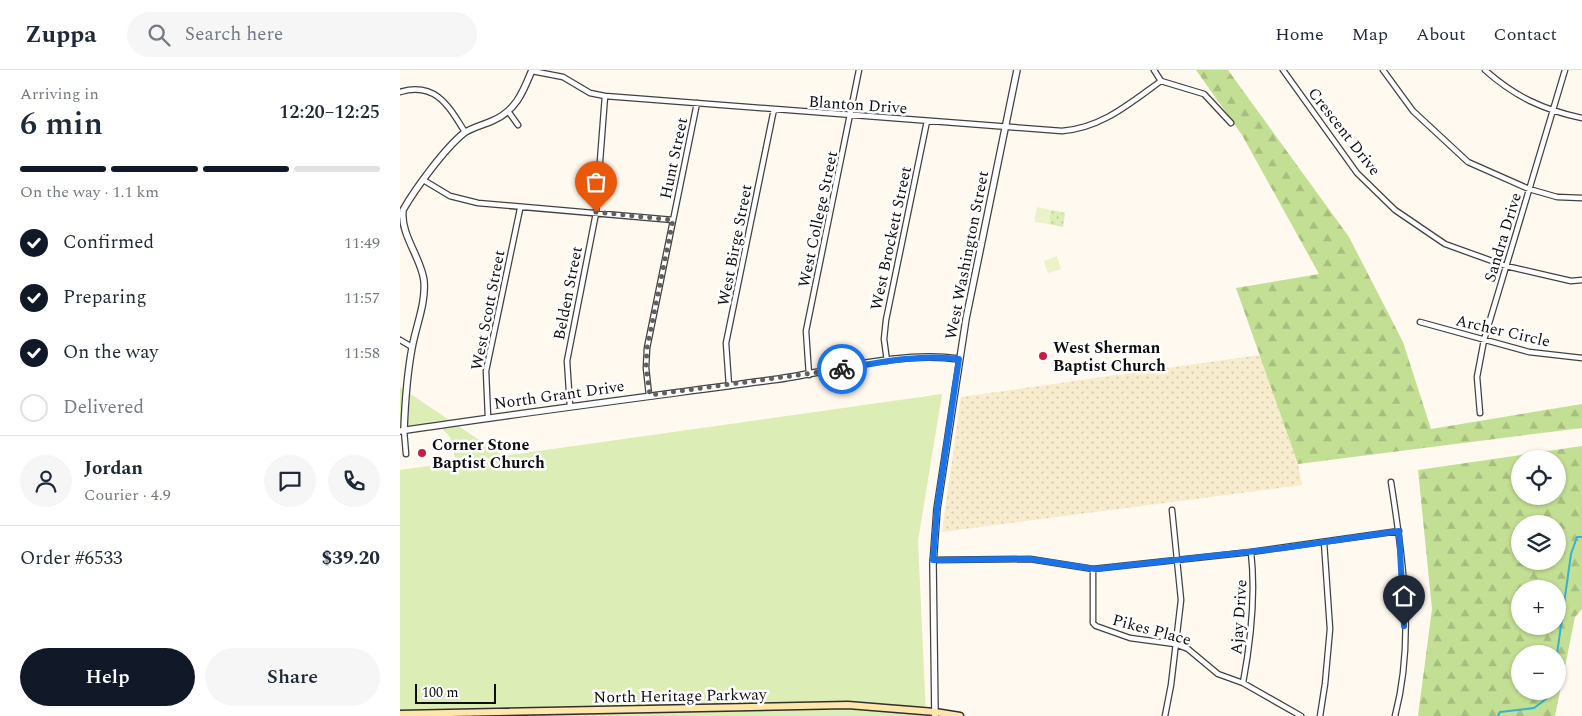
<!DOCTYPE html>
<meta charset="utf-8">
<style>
:root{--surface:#fff;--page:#f6f6f7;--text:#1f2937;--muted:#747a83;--line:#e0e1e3;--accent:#111827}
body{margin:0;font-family:Spectral,serif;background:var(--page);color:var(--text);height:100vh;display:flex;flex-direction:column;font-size:19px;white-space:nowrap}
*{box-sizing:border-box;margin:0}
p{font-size:16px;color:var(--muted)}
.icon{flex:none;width:28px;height:28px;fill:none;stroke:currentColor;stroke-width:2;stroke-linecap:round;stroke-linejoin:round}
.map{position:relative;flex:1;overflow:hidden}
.details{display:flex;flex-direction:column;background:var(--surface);width:400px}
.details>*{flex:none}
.controls{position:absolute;left:1111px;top:380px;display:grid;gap:10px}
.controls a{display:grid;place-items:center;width:55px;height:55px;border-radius:50%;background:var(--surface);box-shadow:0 1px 4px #0004;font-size:25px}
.scale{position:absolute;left:15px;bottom:12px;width:81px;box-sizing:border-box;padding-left:5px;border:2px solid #0e0e0e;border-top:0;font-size:14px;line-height:18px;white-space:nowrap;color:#0e0e0e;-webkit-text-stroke:4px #fff;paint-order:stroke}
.pin{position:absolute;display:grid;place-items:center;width:42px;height:42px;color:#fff;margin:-51px -21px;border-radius:50% 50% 50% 0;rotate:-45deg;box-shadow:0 0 5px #0007}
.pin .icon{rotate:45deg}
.courier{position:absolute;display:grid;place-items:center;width:50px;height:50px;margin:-25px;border:4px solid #1a73e8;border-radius:50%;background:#fff;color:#222;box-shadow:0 1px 6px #0007}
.summary em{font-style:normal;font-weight:600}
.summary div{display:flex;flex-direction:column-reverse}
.summary{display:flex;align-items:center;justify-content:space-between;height:85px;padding:0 20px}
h1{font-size:32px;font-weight:600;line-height:38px}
.bar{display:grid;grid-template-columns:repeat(4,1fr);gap:8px 5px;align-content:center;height:60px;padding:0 20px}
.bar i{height:6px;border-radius:4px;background:var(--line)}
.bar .selected{background:var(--accent)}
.bar p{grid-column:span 4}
.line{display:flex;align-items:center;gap:12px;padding:0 20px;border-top:1px solid var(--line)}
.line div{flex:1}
.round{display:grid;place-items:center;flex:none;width:52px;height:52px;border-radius:26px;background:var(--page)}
ol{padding:0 20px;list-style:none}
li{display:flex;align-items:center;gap:15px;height:55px}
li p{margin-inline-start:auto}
li .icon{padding:5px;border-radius:50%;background:var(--accent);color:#fff;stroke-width:4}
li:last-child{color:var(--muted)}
li i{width:28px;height:28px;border:2px solid var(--line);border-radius:50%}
.primary-button{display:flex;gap:10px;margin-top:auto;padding:10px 20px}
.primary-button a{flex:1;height:58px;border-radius:30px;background:var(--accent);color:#fff;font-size:20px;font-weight:600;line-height:58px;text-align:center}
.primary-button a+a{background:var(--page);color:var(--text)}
header{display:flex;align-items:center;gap:30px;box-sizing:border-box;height:70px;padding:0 25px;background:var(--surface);border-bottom:1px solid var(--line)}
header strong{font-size:24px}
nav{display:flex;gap:28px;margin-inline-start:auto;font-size:18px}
.search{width:350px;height:45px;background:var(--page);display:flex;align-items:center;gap:12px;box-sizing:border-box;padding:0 18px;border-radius:28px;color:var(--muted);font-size:19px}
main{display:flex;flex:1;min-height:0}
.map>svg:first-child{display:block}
.farmland{fill:url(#farmland-dots)}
.grass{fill:#dcedb5}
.forest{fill:url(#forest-firs);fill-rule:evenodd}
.park{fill:url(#park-dots)}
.pitch{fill:#ecf3c8}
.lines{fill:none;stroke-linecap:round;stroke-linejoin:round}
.stream{stroke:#31b2d7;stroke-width:2}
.minor-casing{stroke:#414141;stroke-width:7}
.tertiary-casing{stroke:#414141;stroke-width:8}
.secondary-casing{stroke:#303030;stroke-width:9}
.minor{stroke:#fff;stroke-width:4.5}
.tertiary{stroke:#fff;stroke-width:5.5}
.secondary{stroke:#ffe6aa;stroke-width:6}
.done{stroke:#62605d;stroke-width:5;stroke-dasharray:0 9}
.route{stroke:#1a73e8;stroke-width:6}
.poi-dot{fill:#c91c43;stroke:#fff;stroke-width:2}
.labels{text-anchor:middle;stroke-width:5;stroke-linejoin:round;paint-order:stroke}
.street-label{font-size:16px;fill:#0e0e0e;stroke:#fff}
.poi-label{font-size:16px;font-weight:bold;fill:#0e0e0e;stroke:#fff;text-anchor:start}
</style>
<header>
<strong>Zuppa</strong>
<div class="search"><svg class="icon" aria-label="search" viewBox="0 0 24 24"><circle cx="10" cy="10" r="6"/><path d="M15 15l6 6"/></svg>Search here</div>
<nav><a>Home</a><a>Map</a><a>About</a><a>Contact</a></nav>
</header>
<main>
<section class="details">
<div class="summary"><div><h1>6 min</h1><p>Arriving in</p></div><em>12:20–12:25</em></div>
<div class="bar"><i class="selected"></i><i class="selected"></i><i class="selected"></i><i></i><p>On the way · 1.1 km</p></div>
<ol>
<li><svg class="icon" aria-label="check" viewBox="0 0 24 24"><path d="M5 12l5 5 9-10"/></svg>Confirmed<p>11:49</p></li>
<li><svg class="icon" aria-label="check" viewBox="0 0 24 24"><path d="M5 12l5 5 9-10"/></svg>Preparing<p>11:57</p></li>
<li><svg class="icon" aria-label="check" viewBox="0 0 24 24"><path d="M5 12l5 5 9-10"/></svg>On the way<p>11:58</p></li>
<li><i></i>Delivered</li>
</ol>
<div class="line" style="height:90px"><a class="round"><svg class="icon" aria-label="person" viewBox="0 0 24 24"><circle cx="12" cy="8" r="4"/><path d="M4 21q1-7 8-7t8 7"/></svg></a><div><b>Jordan</b><p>Courier · 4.9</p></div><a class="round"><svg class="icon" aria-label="chat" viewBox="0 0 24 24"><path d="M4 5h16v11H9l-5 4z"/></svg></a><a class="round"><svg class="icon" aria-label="phone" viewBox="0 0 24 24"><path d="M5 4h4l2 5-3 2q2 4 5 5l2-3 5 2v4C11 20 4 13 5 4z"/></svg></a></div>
<div class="line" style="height:65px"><div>Order #6533</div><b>$39.20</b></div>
<div class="primary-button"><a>Help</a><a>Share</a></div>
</section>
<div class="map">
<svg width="1182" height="646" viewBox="0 0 1182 646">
<defs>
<pattern id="farmland-dots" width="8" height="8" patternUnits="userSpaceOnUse" patternTransform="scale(1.25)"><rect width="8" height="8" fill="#f7eccd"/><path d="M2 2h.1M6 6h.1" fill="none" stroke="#d3c9af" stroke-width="1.8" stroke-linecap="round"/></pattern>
<pattern id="forest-firs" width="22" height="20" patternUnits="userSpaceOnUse" patternTransform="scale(1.25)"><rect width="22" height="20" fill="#c3df93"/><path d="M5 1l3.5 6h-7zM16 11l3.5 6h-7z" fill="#a6be7e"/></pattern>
<pattern id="park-dots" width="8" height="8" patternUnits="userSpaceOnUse" patternTransform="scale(1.25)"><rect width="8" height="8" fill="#dcedb5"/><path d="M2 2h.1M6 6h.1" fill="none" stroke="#bcca9a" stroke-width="1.8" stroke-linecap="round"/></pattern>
</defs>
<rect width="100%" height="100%" fill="#fff9ef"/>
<path class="farmland" d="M 860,285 L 898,394 L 902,415 L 542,462 L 561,327 Z"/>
<path class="grass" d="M 0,317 L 103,386 L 542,324 L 518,471 L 526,646 L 0,646 L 0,400 L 56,392 L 50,367 L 41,358 L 0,364 Z"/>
<path class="forest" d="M 796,0 L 828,0 L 949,167 L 1003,272 L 1031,359 L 1182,334 L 1182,358 L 898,394 L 836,218 L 919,204 L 842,65 Z
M 1182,376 L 1182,539 L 1175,547 L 1155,646 L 1018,646 L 1032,539 L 1018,400 ZM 1120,389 L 1158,389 L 1158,426 L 1120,426 ZM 1120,454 L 1158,454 L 1158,491 L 1120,491 ZM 1120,519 L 1158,519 L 1158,556 L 1120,556 ZM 1120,584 L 1158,584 L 1158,621 L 1120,621 Z"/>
<path class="park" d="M 651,140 L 665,143 L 663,157 L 649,154 Z"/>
<path class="pitch" d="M 637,137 L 651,140 L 649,154 L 634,152 Z
M 657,186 L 661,199 L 648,203 L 644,191 Z"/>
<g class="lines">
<path class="stream" d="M 1157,584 L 1171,484 L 1177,467 L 1182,467
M 1098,646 L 1100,642 L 1134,638 L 1150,626 L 1151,621"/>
<g class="minor-casing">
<path id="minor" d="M 754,0 L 761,11
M 883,0 L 957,103 L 995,140 L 1045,174 L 1106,196 L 1171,211 L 1182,210
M 983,0 L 1013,41 L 1068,92 L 1129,119 L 1157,127 L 1182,128
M 1085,0 C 1114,26 1143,40 1182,48
M 132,1 L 163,7 L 190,23 L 205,26 L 662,61 C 702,58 730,33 761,11
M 761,11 L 804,24 L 831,53
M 0,22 C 36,11 49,37 65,62
M 108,41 L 118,55
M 25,111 L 50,126 L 78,133 L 273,150
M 1020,252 L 1129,282 L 1182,288
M 0,270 L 12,277
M 487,291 L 484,269 L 486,250 L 527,51
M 409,305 L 406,261 L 459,0
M 329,316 L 326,273 L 374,39
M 249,325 L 246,298 L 247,278 L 297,33
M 170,336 L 167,291 L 196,143 L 205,26
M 1080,343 L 1077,307 L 1084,270 L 1165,0
M 88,347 L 86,301 L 120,139
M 4,360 L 6,384
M 991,412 C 1003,488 1015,570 995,646
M 533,490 L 630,489 L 693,499 L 851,482 L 999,461
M 693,499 L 693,553 L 696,556 L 730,568 L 775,574 L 788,579 L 818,604 L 843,613 L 901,646
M 843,613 C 851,570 856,526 851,482
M 765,646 L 771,615 L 781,530 L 772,440
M 920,646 L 925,614 L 930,559 L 924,472"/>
</g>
<g class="tertiary-casing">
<path id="tertiary" d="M 4,360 C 5,333 7,305 12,278 C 16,256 26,233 24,211 C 22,189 0,165 3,140 C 15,119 45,78 64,63 C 71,58 83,55 92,51 C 116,41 123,22 132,0
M 0,361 C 126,342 253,326 379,309 C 438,300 500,281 559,289
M 535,646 L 533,494 L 537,439 L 566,249 L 617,0"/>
</g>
<g class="secondary-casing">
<path id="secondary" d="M 0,644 L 448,635 L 535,642 L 560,646"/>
</g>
<use href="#minor" class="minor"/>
<use href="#tertiary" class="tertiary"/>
<use href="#secondary" class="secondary"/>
</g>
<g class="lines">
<path class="done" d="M 196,142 L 273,150 L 247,278 L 246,298 L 250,325 L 442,299"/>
<path class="route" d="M 442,299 C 481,292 520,284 559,289 L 537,439 L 533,490 L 630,489 L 695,499 L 883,478 L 999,461 L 1004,556"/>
</g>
<g class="poi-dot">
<circle cx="643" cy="286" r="5"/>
<circle cx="22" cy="383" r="5"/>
</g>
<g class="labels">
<g class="street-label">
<text transform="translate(458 34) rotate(4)" y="6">Blanton Drive</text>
<text transform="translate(945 61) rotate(52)" y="6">Crescent Drive</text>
<text transform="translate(273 88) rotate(-78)" y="6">Hunt Street</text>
<text transform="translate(417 149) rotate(-78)" y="6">West College Street</text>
<text transform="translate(1102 167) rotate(-73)" y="6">Sandra Drive</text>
<text transform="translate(490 168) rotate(-78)" y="6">West Brockett Street</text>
<text transform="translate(334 175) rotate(-79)" y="6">West Birge Street</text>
<text transform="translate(566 185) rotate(-79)" y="6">West Washington Street</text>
<text transform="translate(167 223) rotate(-79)" y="6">Belden Street</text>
<text transform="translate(87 240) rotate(-79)" y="6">West Scott Street</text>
<text transform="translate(1103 260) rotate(13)" y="6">Archer Circle</text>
<text transform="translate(159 324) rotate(-8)" y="6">North Grant Drive</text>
<text transform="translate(838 547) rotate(-86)" y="6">Ajay Drive</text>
<text transform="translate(752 559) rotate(15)" y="6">Pikes Place</text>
<text transform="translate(280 625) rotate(-1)" y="6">North Heritage Parkway</text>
</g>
<g class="poi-label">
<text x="653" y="283">West Sherman<tspan x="653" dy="18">Baptist Church</tspan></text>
<text x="32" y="380">Corner Stone<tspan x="32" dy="18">Baptist Church</tspan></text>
</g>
</g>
</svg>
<div class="controls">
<a><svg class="icon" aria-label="locate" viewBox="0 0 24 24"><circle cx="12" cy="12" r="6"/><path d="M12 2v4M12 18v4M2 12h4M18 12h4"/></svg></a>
<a><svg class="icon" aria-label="layers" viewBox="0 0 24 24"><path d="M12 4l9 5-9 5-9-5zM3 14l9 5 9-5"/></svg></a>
<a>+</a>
<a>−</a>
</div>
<div class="scale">100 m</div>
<div class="pin" style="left:196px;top:142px;background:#ea580c"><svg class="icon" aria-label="bag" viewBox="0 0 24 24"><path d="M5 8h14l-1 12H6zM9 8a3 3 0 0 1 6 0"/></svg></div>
<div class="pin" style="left:1004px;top:556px;background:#1f2937"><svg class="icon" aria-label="home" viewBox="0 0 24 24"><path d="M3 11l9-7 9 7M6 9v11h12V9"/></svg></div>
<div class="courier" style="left:442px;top:299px"><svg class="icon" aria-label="bike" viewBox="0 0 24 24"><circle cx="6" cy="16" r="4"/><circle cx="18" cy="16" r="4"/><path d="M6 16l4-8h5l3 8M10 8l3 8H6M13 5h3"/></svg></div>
</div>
</main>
